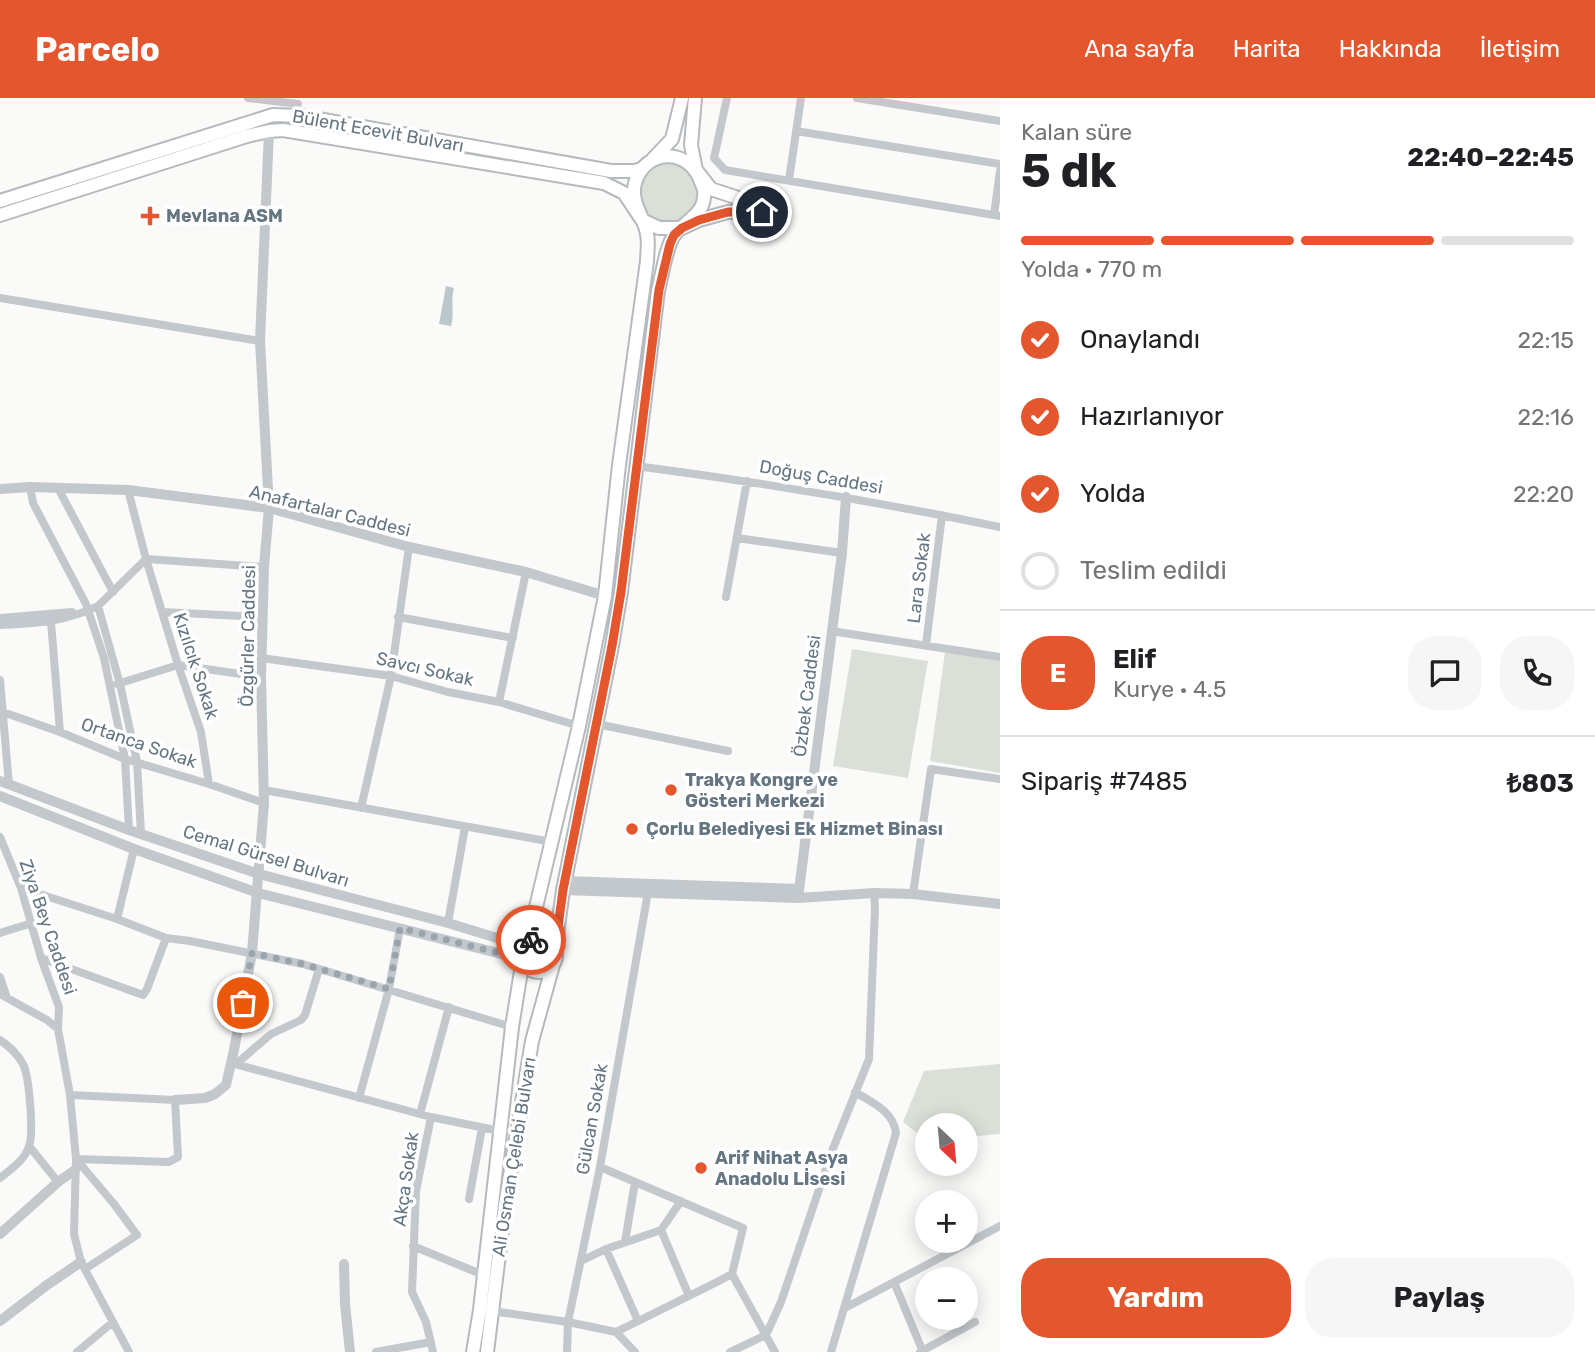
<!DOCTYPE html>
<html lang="tr">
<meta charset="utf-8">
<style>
:root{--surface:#fff;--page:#f6f6f6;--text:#202124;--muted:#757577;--line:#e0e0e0;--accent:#e4572e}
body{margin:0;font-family:Rubik,sans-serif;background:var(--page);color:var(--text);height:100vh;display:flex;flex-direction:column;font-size:26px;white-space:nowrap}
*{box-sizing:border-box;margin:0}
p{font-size:23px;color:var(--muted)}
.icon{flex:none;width:38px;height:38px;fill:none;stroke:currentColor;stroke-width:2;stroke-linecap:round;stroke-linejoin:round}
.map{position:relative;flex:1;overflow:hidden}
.panel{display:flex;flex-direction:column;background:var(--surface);width:595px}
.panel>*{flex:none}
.needle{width:46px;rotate:154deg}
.tools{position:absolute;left:915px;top:1015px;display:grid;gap:14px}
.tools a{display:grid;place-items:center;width:63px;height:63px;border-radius:50%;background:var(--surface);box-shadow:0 4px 18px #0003;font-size:35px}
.pin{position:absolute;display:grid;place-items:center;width:60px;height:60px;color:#fff;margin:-30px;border:4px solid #fff;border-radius:50%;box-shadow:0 2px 7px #0007}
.courier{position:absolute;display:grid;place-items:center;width:70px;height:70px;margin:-35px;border:5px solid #e4572e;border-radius:50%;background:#fff;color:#222;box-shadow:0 2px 9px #0007}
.overview em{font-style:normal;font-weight:700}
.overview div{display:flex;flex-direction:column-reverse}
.overview{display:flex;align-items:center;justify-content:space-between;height:119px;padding:0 21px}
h1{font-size:46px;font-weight:700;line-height:52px}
.bar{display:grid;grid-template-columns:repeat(4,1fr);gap:10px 7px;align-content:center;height:84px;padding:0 21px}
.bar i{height:9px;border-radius:5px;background:var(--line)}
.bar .current{background:var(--accent)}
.bar p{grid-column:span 4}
.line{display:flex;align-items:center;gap:18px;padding:0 21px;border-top:2px solid var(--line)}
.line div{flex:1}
.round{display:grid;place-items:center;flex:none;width:74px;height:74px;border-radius:28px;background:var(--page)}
ol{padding:0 21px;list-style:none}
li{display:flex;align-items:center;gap:21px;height:77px}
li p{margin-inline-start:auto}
li .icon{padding:7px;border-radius:50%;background:var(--accent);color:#fff;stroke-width:4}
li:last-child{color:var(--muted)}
li i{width:38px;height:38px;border:4px solid var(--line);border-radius:50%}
.primary-button{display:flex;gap:14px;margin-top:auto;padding:14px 21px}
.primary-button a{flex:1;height:80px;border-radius:28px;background:var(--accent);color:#fff;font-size:28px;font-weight:700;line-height:80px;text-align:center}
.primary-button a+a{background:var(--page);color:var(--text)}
header{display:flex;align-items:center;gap:42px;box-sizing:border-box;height:98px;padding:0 35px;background:var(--accent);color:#fff}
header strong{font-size:33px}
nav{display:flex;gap:38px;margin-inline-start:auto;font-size:24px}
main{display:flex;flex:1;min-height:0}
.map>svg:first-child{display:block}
.green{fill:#dadfd7}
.water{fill:#bbc7cb}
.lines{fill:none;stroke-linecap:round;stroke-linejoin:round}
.primary-casing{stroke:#b5babe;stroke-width:16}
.minor{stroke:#c3c8cc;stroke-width:8}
.tertiary{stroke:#c3c8cc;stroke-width:10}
.primary{stroke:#fff;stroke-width:12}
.done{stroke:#99a4ac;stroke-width:7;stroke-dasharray:0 12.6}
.route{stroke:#e4572e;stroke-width:9}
.poi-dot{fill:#e4572e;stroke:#fff;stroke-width:2.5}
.labels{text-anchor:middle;stroke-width:7;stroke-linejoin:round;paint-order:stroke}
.street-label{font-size:18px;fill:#657683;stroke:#fff}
.poi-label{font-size:18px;font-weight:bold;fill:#657683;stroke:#fff;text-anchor:start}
</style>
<header>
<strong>Parcelo</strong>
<nav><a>Ana sayfa</a><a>Harita</a><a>Hakkında</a><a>İletişim</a></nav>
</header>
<main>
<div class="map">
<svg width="1000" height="1254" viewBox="0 0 1000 1254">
<rect width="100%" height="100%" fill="#fafaf8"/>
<path class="green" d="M638 96a30 30 0 1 1 60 0a30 30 0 1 1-60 0Z
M 852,551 L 928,563 L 908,680 L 833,668 Z
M 945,554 L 1000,563 L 1000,675 L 930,663 Z
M 1000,966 L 1000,1036 L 966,1039 L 966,1027 L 928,1027 L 927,1043 L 903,1024 L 924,973 Z"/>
<path class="water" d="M 446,188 L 454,190 C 450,204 455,216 451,228 L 439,226 Z"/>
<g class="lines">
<g class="primary-casing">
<path id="primary" d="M 653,61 L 672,41 L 682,0
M 0,103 L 273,17 L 301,18 L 611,73 L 634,73 L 642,71
M 0,117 L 247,38 L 269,33 L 283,32 L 604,85 L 624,95 L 642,122 L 659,130 L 682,130 L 699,122 L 728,114 L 762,114 L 764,111 L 762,108 L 711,91 L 696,72 L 691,47 L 695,0
M522 857a17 17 0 1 1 34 0a17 17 0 1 1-34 0Z
M 532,841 L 532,826 L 579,628 L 605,498 L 619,367 L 647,163 C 647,155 649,145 647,136 C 644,118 630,105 635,85 C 645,50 689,49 701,84 C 703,88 705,95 704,99 C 703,117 684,124 675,136 C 666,147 662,178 658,193 L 621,494 L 612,548 L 563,792 L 555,851
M 473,1254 L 480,1212 L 512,929 L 521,873 L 524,866
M 487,1254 L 505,1108 L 532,943 L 553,867"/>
</g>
<path class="minor" d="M 248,0 L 298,6
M 727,0 L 714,60 L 725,72 L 1000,118
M 857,0 L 1000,23
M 796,33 L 1000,66
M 789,82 L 801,0
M 994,117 L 1000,73
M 0,200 L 260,243
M 636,368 C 759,384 879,404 1000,429
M 30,389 L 33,405 L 86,506 L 104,560 L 125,661 L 129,732
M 58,390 L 113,494
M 128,392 L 146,461 L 178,567 L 201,634 L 209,686
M 737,440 L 842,455
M 146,461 L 264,469
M 726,499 L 747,383
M 98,508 L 120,586 L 137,664 L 141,736
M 162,514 L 262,519
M 398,519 L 513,540
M 0,520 L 72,514
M 51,524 L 60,634
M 0,527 C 36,525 65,524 98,508 L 146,461
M 831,533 L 1000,559
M 926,547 L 942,417
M 261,560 L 391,578 L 448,594 L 499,604 L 579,628
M 0,582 L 9,687
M 117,586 L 178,567 L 261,579
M 499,604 L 526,474
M 0,613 L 60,634 L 125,661 L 209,686 L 264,705
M 597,626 L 728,653
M 264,692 L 552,744
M 361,710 L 391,578 L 409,449
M 0,739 L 21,790 L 41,860 L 59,909 L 58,931
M 21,790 L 117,821 L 166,840 L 190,843 L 303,866 L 512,929
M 913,796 L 931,671 L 1000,681
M 117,821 L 134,751
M 448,825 L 465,729
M 0,835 L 32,825
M 41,860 L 143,897 L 147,891 L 166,840
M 0,879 L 7,900
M 0,896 L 47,922 L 58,931 L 70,997 L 76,1061 L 74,1136 L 81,1164 L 129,1254
M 0,942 C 10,949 17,955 23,966 C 29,977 34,1035 29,1048 C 25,1062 11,1071 0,1080
M 231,965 L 431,1019 L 500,1033
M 236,966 L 271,936 L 301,922 L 305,917 L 319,871
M 70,997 L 175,1002 L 178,1059 L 169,1064 L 76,1061
M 359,1000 L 389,891 L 400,830
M 420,1016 L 449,909
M 431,1019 L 416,1093 L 412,1194 L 426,1224 L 433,1254
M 29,1048 L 58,1084
M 76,1061 L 114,1106 L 137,1137 L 85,1171
M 469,1101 L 482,1030
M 681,1103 L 661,1132 L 689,1198
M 625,1144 L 635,1084
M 413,1148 L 476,1174 L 483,1179
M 606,1151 L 638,1223
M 581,1163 L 606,1151 L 661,1132
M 732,1176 L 775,1254
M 894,1184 L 923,1254
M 845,1210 L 1000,1128
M 492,1213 L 568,1224 L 616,1234 L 715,1185 L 732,1176 L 743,1130 L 600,1069
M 616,1234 L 635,1254
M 77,1254 L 113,1224
M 376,1254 L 431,1244
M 567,1254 L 568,1224 L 600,1069 L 648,794
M 730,1254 L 766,1237 L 781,1204 L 832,1053 L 869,961 L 875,810 L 874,795
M 831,1254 L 896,1035 C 893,1013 873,1005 855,994
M 920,1254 L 975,1224"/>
<path class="tertiary" d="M 0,391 L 30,389 L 128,392 L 269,410 L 409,449 L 526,474 L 605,498
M 0,683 L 129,732 L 259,776 L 448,825 L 510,844 L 527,845
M 0,698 L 134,751 L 258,795 L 522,861
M 565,783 L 799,791
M 563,792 L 798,800 L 874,795 L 913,796 L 1000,806
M 798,800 L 842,455 L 846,399
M 175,1002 L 205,1000 L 215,996 L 226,987 L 234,952 L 252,855 L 264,705 L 261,579 L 264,469 L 269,410 L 260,243 L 269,33
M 0,1136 L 58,1084 L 75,1072
M 344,1166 L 345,1206 L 350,1254
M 0,1223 L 47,1187 L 81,1164"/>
<use href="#primary" class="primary"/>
</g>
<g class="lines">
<path class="done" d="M 243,905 L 252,855 L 303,866 L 389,891 L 400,830 L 522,861 L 524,849 L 531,842"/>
<path class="route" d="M 531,842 C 542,838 550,841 555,851 L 563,792 L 612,548 L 621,494 L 659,192 L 670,146 L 674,137 L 682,130 L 699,122 L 728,114 L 762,114"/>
</g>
<g class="poi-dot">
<path d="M146.5 107.5h7v7h7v7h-7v7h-7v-7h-7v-7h7z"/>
<circle cx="671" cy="692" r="7"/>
<circle cx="632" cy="731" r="7"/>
<circle cx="701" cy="1070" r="7"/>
</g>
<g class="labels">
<g class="street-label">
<text transform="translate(378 33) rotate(10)" y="6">Bülent Ecevit Bulvarı</text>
<text transform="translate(821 379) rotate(10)" y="6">Doğuş Caddesi</text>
<text transform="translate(330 413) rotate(14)" y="6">Anafartalar Caddesi</text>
<text transform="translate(919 480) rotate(-83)" y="6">Lara Sokak</text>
<text transform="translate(248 538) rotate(-89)" y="6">Özgürler Caddesi</text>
<text transform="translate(196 568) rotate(72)" y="6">Kızılcık Sokak</text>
<text transform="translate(425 571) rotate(13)" y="6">Savcı Sokak</text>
<text transform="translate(807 598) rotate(-83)" y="6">Özbek Caddesi</text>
<text transform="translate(139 645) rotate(19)" y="6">Ortanca Sokak</text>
<text transform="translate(266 758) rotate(17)" y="6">Cemal Gürsel Bulvarı</text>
<text transform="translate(48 829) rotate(71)" y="6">Ziya Bey Caddesi</text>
<text transform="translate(592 1021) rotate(-80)" y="6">Gülcan Sokak</text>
<text transform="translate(514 1059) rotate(-81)" y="6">Ali Osman Çelebi Bulvarı</text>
<text transform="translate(406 1081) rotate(-82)" y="6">Akça Sokak</text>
</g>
<g class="poi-label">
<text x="166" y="124">Mevlana ASM</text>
<text x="685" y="688">Trakya Kongre ve<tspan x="685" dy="21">Gösteri Merkezi</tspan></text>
<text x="646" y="737">Çorlu Belediyesi Ek Hizmet Binası</text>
<text x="715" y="1066">Arif Nihat Asya<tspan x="715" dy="21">Anadolu Lİsesi</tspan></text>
</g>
</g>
</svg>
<div class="tools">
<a><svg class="needle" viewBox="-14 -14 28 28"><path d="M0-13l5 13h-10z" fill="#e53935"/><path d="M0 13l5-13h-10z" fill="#757577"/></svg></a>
<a>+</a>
<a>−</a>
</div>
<div class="pin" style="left:243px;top:905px;background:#ea580c"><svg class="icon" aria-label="bag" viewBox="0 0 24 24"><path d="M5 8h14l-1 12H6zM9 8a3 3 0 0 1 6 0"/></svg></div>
<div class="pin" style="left:762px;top:114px;background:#1f2937"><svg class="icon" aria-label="home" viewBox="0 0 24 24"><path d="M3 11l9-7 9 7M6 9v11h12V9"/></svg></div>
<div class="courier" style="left:531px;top:842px"><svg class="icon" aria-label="bike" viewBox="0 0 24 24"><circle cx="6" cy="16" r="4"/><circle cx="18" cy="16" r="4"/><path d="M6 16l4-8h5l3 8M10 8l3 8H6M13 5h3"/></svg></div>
</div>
<section class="panel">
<div class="overview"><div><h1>5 dk</h1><p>Kalan süre</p></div><em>22:40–22:45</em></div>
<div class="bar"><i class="current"></i><i class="current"></i><i class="current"></i><i></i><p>Yolda · 770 m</p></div>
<ol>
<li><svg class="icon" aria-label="check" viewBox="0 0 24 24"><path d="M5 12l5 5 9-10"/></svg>Onaylandı<p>22:15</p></li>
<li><svg class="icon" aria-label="check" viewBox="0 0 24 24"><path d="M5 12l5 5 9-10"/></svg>Hazırlanıyor<p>22:16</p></li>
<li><svg class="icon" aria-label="check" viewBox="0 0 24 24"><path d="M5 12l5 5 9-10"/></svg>Yolda<p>22:20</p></li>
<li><i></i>Teslim edildi</li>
</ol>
<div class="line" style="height:126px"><b class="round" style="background:var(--accent);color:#fff">E</b><div><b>Elif</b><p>Kurye · 4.5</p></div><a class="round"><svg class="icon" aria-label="chat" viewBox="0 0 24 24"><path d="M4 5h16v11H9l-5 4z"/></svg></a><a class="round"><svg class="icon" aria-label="phone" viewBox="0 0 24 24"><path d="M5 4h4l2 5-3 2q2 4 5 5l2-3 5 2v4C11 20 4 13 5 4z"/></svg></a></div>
<div class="line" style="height:91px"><div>Sipariş #7485</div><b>₺803</b></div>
<div class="primary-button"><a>Yardım</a><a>Paylaş</a></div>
</section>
</main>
